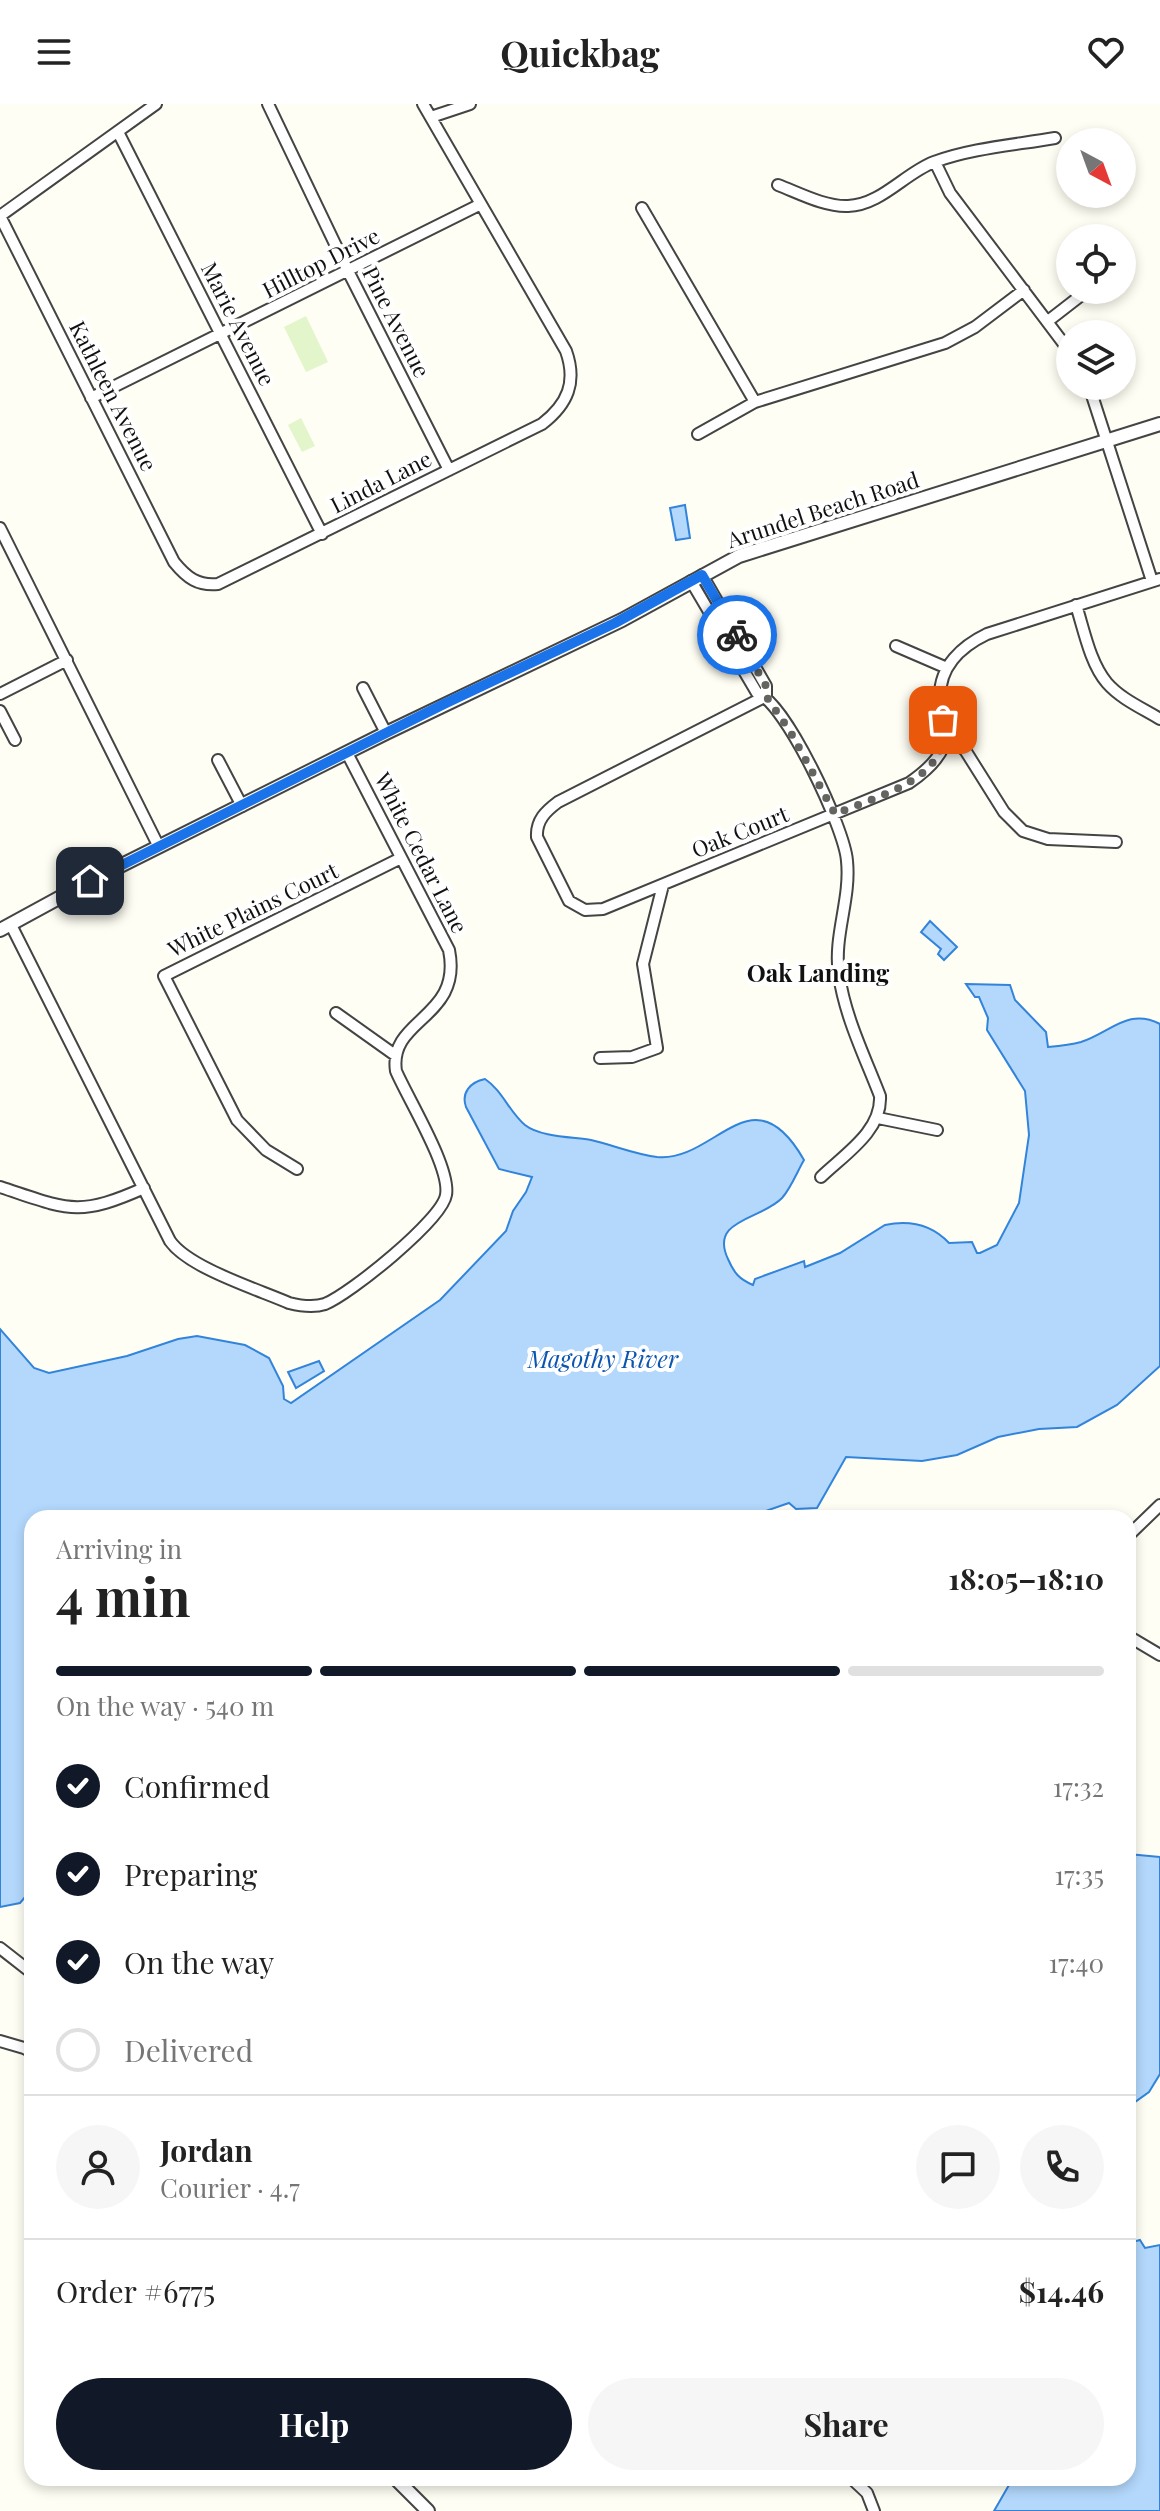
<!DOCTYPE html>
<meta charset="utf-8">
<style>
:root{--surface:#fff;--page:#f6f6f6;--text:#222;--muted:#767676;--line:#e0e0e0;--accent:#111827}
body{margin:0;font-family:"Playfair Display",serif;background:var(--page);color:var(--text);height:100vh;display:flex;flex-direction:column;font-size:30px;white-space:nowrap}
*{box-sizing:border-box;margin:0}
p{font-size:26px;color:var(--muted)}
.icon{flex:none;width:44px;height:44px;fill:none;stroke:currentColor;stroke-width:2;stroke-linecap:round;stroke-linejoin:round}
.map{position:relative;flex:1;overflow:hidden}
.details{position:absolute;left:24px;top:1406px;width:1112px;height:976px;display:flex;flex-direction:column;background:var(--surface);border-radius:24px;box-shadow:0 4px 12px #0003}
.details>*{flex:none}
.needle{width:52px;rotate:139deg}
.tools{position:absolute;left:1056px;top:24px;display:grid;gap:16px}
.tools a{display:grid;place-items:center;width:80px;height:80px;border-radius:50%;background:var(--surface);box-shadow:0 4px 12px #0003;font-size:40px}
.pin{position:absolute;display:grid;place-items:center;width:68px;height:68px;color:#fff;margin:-34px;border-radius:16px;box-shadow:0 4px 12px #0006}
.courier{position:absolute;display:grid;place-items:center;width:80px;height:80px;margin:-40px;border:6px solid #1a73e8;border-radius:50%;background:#fff;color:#222;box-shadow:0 2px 10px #0007}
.headline em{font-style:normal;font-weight:700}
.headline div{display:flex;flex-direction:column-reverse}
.headline{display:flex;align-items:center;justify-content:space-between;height:136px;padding:0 32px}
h1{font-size:52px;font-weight:700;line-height:60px}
.bar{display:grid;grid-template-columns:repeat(4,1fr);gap:12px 8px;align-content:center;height:96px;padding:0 32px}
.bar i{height:10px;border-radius:6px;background:var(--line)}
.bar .selected{background:var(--accent)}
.bar p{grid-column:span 4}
.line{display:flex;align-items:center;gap:20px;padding:0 32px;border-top:2px solid var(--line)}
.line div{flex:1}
.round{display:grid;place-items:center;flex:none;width:84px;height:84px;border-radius:42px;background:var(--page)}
ol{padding:0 32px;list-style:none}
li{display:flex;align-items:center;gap:24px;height:88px}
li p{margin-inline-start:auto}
li .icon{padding:8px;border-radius:50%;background:var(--accent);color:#fff;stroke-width:4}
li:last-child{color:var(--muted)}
li i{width:44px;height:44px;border:4px solid var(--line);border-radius:50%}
.primary-button{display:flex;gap:16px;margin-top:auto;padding:16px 32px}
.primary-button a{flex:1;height:92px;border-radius:48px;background:var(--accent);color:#fff;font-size:32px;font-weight:700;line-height:92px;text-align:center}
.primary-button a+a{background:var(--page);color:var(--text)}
header{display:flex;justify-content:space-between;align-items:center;height:104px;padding:0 32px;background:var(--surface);font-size:36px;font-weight:700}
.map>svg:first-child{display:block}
.pitch{fill:#e2f5cb}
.water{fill:#b3d8fc;stroke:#3284db;stroke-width:2}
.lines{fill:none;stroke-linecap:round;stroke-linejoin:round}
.minor-casing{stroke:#444;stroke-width:14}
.tertiary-casing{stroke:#444;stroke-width:16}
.minor{stroke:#fff;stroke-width:10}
.tertiary{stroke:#fff;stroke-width:12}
.done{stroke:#646460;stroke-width:8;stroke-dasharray:0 14.4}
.route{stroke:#1a73e8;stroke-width:10}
.labels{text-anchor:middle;stroke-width:8;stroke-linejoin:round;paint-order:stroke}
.street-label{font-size:22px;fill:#111;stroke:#fff}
.neighbourhood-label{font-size:24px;font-weight:bold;fill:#111;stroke:#fff}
.water-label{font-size:24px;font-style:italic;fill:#0b55b1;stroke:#fff}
</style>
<header><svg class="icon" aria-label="menu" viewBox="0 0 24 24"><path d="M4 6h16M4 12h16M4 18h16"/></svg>Quickbag<svg class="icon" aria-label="heart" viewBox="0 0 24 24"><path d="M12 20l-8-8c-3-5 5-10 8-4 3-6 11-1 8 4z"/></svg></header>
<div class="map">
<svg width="1160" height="2407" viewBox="0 0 1160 2407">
<rect width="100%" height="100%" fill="#fffef4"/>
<path class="pitch" d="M 306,212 L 328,258 L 306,268 L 284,223 Z
M 301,314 L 315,342 L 302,348 L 288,321 Z"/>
<path class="water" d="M 685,401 L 690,434 L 676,436 L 670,404 Z
M 930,817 L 957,843 L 944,856 L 938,850 L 941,845 L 921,828 Z
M 966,880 L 1010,881 L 1015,896 L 1046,928 L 1048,943 C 1059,942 1070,941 1081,938 C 1110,929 1128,903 1160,920 L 1160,1262 L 1117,1301 L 1077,1323 L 1039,1325 L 998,1333 L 957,1351 L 922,1357 L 846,1353 L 817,1404 L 796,1405 L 789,1399 L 745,1414 L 32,1414 L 32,1785 L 20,1799 L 0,1803 L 0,1225 L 34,1264 L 49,1269 L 127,1252 L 178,1235 L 197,1232 L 245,1241 L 269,1254 L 283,1282 L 284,1295 L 291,1299 L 440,1196 L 506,1127 L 513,1107 L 526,1088 L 532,1073 L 499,1065 L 466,1003 C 461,989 470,978 485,975 C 502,986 510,1009 525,1021 C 540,1033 573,1033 591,1036 C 613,1041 634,1050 657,1053 C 715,1059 752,965 804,1056 C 797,1068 791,1084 782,1094 C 761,1116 709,1115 728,1155 C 734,1169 739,1175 753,1181 L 755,1175 L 804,1157 L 805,1163 L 840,1149 L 885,1121 C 909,1116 932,1121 949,1139 L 972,1138 L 977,1149 L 980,1149 L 997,1141 L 1019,1099 L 1029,1031 L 1025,987 L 987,926 L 988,914 L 979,893 L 975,893 Z
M 319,1257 L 324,1267 L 296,1284 L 288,1268 Z
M 1128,1750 L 1160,1753 L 1160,1970 L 1149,1988 L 1128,2003 Z
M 1140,2136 L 1145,2144 L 1160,2141 L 1160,2407 L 994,2407 L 1013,2374 L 1128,2374 L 1128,2139 Z"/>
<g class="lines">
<g class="minor-casing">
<path id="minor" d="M 268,0 L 348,167 L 449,366
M 431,13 L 470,0
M 118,28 L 322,430
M 935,58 L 950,89 L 1070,248
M 778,81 C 799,89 825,103 848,102 C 881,101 905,69 934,58 C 972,44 1015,41 1055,34
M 642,104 L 755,298
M 0,112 L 174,458 C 187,474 198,482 218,480 L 542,320 C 568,300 577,278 566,247 L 423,0
M 0,112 L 156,0
M 1048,217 L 1088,186
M 1089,282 L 1152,477
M 91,294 L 481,100
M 698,330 L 755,298 L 945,239 L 975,223 L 1024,186
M 0,424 L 159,743
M 702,471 L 766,582 L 766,592
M 691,477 L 757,589 C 785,597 845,725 847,757 C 851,796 833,832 839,871 C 845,913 865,953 880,992 C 882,1027 845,1050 821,1073
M 1076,501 C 1084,526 1090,559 1107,579 C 1121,595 1142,604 1160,615
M 896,542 L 947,564
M 363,584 L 386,629
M 0,590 L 67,556
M 766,592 L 558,698 C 546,707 536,716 537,733 L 569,797 L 585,806 L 603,805 L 909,679 C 925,668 946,650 946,630 C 946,617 940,604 940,592 C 940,562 962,542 987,530 L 1160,475
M 0,607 L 15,636
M 946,632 L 965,646 L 1004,708 L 1023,727 L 1048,735 L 1116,738
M 218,656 L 242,702
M 11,821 L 170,1137 C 189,1164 257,1185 289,1199 C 301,1202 313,1204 325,1200 C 350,1190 442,1116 446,1091 C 451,1064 408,995 396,967 C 388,914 463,915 449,846 L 347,649
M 336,909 L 395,951
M 600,954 L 632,953 L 657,944 L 643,860 L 663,781
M 878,1014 L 937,1026
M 297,1065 L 266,1046 L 237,1016 L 164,872 L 401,754
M 0,1083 C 67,1105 77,1114 144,1084
M 1128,1432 L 1160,1401
M 1128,1532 L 1160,1551
M 0,1844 L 32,1869
M 0,1937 L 24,1944 L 32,1948
M 851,2374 L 867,2389 L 874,2407"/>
</g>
<g class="tertiary-casing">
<path id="tertiary" d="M 0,826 L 90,777 L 386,629 L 622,516 L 739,452 L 1160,320
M 395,2374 L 428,2407"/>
</g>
<use href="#minor" class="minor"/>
<use href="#tertiary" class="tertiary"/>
</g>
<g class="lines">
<path class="done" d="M 737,531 L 766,582 L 766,592 L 791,629 L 835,710 C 877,692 954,675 943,616"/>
<path class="route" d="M 90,777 L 444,600 L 615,519 L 702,471 L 737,531"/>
</g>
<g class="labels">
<g class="street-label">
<text transform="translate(321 159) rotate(-27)" y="8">Hilltop Drive</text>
<text transform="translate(396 218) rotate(63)" y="8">Pine Avenue</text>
<text transform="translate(238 220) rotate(63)" y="8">Marie Avenue</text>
<text transform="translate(113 292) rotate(63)" y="8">Kathleen Avenue</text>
<text transform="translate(381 378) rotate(-27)" y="8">Linda Lane</text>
<text transform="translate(823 406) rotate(-18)" y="8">Arundel Beach Road</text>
<text transform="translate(740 728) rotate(-22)" y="8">Oak Court</text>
<text transform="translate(421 749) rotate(63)" y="8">White Cedar Lane</text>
<text transform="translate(253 806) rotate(-26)" y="8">White Plains Court</text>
</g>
<g class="neighbourhood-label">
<text x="818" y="878">Oak Landing</text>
</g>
<g class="water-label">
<text x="603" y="1264">Magothy River</text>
</g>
</g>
</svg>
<div class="tools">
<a><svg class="needle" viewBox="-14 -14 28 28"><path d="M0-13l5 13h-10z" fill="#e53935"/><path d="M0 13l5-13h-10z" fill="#767676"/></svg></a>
<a><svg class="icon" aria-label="locate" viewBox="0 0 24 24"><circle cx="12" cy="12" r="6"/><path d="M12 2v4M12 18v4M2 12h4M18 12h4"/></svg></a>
<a><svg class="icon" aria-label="layers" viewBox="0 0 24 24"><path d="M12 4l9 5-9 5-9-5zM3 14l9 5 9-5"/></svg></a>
</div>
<div class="pin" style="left:943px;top:616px;background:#ea580c"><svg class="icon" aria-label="bag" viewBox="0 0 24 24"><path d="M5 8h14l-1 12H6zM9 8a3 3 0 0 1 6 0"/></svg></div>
<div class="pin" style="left:90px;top:777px;background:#1f2937"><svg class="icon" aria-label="home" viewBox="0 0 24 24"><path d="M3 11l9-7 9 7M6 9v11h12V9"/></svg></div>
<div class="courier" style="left:737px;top:531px"><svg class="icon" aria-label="bike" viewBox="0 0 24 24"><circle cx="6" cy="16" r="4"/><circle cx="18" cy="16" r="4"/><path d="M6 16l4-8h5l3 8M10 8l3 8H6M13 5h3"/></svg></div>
<section class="details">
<div class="headline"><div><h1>4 min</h1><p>Arriving in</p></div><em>18:05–18:10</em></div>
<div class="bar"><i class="selected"></i><i class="selected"></i><i class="selected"></i><i></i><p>On the way · 540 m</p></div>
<ol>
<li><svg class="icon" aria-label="check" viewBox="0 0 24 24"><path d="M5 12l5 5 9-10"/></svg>Confirmed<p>17:32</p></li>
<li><svg class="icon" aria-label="check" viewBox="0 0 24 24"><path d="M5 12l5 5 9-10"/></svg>Preparing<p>17:35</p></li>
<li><svg class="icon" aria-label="check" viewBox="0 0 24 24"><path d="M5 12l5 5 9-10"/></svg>On the way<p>17:40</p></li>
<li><i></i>Delivered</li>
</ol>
<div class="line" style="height:144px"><a class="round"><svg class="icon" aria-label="person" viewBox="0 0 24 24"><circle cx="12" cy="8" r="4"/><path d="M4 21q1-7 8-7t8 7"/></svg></a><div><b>Jordan</b><p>Courier · 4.7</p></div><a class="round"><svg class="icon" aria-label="chat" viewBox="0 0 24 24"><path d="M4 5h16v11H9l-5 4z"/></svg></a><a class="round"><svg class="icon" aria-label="phone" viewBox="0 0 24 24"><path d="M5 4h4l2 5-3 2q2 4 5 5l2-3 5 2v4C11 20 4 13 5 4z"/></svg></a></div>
<div class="line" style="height:104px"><div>Order #6775</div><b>$14.46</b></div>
<div class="primary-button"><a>Help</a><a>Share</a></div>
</section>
</div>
